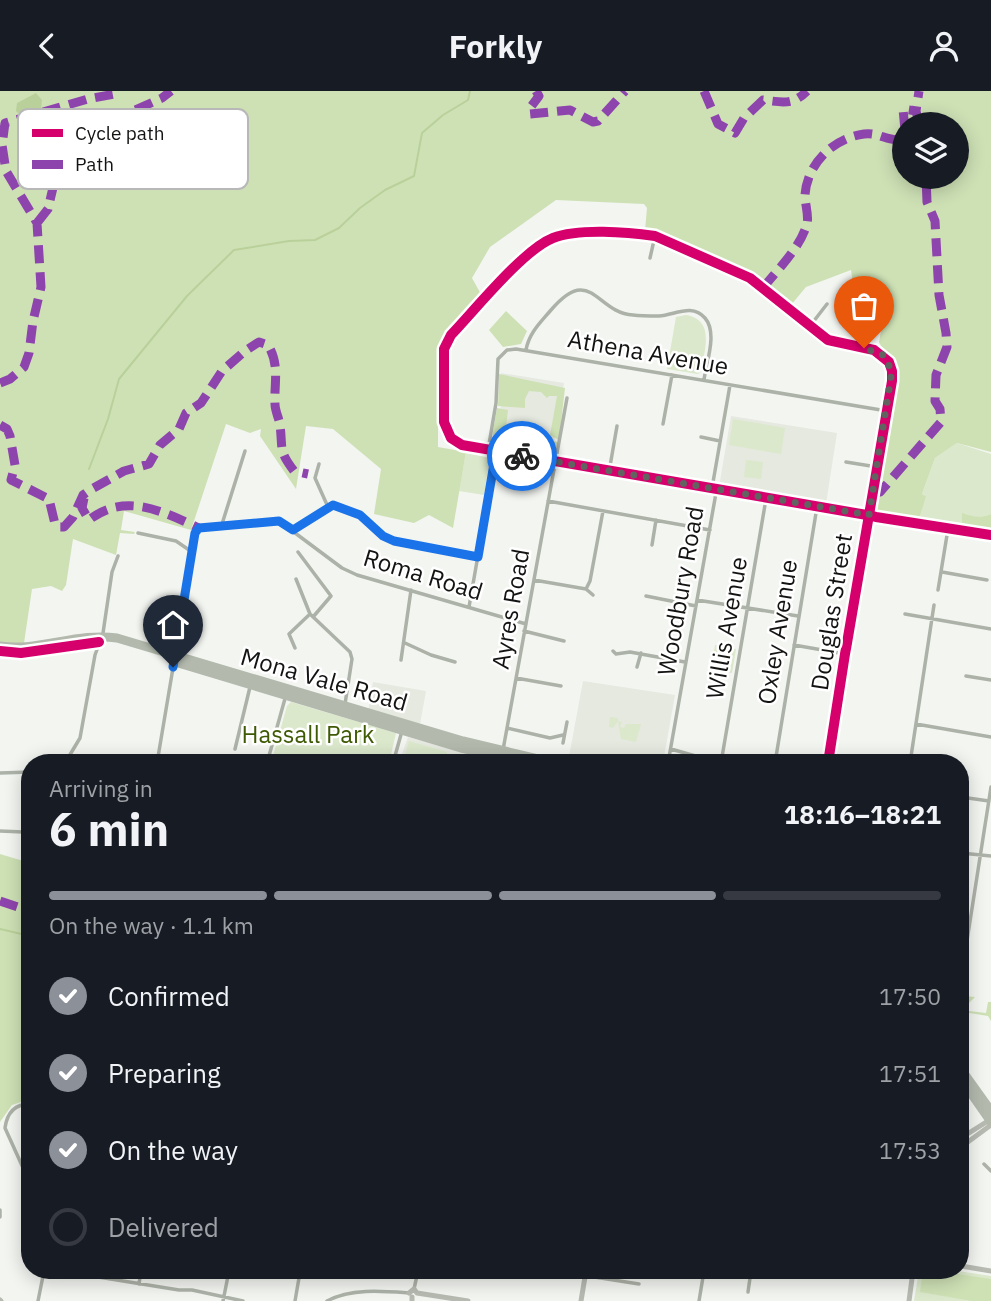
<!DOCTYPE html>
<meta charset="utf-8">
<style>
:root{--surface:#171b24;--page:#242831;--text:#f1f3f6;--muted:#9ea1a6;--line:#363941;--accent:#8c9099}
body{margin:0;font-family:"IBM Plex Sans",sans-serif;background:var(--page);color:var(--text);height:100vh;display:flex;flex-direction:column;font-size:26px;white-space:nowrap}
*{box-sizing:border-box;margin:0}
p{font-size:23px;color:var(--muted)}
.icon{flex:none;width:38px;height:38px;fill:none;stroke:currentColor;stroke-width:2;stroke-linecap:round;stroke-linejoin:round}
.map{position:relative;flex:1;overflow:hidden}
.panel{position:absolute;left:21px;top:663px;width:948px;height:525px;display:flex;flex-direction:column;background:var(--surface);border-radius:28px;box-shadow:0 4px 18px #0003}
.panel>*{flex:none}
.tools{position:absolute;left:892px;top:21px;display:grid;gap:14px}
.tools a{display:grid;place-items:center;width:77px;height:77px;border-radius:50%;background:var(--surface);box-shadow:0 4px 18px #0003;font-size:35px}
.pin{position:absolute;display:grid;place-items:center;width:60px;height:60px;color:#fff;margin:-72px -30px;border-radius:50% 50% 50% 0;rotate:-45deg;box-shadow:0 0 7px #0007}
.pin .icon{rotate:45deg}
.courier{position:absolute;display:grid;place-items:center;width:70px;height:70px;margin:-35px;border:5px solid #1a73e8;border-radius:50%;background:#fff;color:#222;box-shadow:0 2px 9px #0007}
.head em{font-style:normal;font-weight:800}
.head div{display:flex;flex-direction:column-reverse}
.head{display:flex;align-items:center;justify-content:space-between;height:119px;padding:0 28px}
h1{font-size:46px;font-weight:800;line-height:52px}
.bar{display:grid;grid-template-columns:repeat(4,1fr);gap:10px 7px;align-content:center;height:84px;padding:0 28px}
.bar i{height:9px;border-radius:5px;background:var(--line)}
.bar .on{background:var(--accent)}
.bar p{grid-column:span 4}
ol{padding:0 28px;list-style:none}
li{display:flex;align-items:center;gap:21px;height:77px}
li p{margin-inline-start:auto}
li .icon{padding:7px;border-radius:50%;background:var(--accent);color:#fff;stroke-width:4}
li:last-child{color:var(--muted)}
li i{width:38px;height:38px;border:4px solid var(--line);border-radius:50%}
header{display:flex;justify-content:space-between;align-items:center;height:91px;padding:0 28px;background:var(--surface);font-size:32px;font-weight:800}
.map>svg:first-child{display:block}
.built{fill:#e5e9df}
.green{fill:#dbe8cb}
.forest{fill:#cee1b5;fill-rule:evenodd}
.water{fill:#bad09a}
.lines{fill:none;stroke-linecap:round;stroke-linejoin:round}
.stream{stroke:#bad09a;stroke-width:2}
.street{stroke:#adb2a8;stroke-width:3.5}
.secondary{stroke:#b7bab1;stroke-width:5}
.highway{stroke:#b3b9ad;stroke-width:9}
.quiet{stroke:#8e44ad;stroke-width:9;stroke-dasharray:18 9;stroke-linecap:butt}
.cycleway-casing{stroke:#fff;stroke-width:15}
.cycleway{stroke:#d6006c;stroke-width:10}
.done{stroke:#616360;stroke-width:7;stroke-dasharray:0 12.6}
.route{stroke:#1a73e8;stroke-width:9}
.labels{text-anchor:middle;stroke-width:5;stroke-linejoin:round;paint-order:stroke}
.street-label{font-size:24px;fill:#131412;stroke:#fff}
.park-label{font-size:24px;fill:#3f5a04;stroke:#fff}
.key{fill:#fff;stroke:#b8b8b8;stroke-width:2}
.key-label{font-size:19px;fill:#131412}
</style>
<header><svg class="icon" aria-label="back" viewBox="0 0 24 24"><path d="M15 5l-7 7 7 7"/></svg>Forkly<svg class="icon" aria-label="person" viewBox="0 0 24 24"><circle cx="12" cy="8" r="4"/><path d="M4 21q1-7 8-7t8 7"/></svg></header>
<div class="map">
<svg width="991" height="1210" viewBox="0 0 991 1210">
<rect width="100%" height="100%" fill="#f3f5f1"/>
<path class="built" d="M 501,282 L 564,292 L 552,362 L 495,354 L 501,314 Z
M 731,325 L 837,342 L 826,413 L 719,396 Z
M 583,590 L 675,604 L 663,672 L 568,671 Z
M 373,591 L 426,600 L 420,633 L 368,621 Z
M 408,646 L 494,670 L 495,672 L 399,672 Z"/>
<path class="green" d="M 686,224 C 716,229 704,260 701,281 L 698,283 L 667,278 L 676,226 Z
M 733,328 L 785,337 L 781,363 L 729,354 Z
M 957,352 L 991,363 L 991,423 C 981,427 972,426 962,423 L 962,434 L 918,427 L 920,425 L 925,404 L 922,403 L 935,367 Z
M 466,361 L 490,367 L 484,404 L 459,400 Z
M 746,369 L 763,371 L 761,388 L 744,386 Z
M 715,554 L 736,558 L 732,582 L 711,579 Z
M 291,611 L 396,642 L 389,672 L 271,672 L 287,615 Z
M 610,626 L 618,627 L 618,630 L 622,631 L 620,636 L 624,637 L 626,633 L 641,633 L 636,651 L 621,648 L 618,630 L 613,637 L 609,636 Z
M 409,650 L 447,661 L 444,672 L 415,672 L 404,669 Z
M 919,1180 L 958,1180 L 991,1185 L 991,1210 L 914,1210 Z"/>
<path class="forest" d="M 0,0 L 991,0 L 991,361 L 957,352 L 935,367 L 922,403 L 926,405 L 920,425 L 918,427 L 876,420 L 898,286 L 894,267 L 881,255 L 879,251 L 884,224 L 857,219 L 851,179 L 806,196 L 791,214 L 752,183 L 664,143 L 645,139 L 647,117 L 644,113 L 556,109 L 490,156 L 472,187 L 482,205 C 465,223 443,240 438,265 L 438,356 L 466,361 L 453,437 L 429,424 L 414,432 L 374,423 L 381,378 L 333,338 L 306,335 L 296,398 L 260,345 L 261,338 L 250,342 L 226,333 L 191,439 L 124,420 L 121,439 L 135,441 L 134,443 L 120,442 L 116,464 L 73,448 L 66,494 L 62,500 L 51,495 L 32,498 L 24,552 L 0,555 ZM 905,33 L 957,33 L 957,86 L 905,86 Z
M 506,220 L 527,240 L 521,253 L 503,256 L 489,239 Z
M 499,283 L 565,297 L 559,349 L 550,344 L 557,305 L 549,305 L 547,307 L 541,301 L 529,300 L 525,308 L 525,317 L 498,315 Z
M 497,317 L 508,319 L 505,344 C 520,350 531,356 548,357 L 551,350 L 558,351 L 551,369 L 520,363 L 520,361 L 501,359 L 493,354 L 493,340 Z
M 962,422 C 972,426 981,427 991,423 L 991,439 L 962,434 Z
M 0,763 L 30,772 L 30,1008 L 12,1014 L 0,1031 Z
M 965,905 L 975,906 L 969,912 L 969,920 L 986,922 L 988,911 L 991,911 L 991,930 L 988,925 L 963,921 Z
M 923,1180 L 937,1180 L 991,1188 L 991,1210 L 972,1210 L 920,1201 Z"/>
<path class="water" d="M 36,2 L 42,9 L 41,17 L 18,22 L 16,20 L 17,12 Z"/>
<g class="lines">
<path class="stream" d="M 89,378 L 108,328 L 119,288 L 187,205 L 234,159 L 289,150 L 315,149 L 339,137 L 360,117 L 385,99 L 414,85 L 422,42 L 443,24 L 468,9 L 470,0
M 0,838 L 30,845"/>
<path class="street" d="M 650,167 L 655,145
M 810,235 L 827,213
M 526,259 C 529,242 540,232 551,219 C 591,172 596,222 633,224 C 641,225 651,225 659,225 C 675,224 692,212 705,227 C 718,242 706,272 704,289
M 663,333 L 672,284
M 701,346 L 720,350
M 488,359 L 496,312 L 498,268 L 507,259 L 516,258 L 887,320
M 846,371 L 877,376
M 319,373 L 315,387 L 328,416
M 609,381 L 617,335
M 548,410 L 710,439
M 222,433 L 245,360
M 293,438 L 333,414 L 360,424 L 383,445 L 394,450 L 478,466
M 138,442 L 176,450 L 192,461
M 652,454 L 656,429
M 298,461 L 331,505 L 313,526
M 942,481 L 987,489
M 296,488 L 310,523 L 350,561 L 352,568 L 345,613
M 534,489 L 586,498
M 938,499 L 948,438
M 593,504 L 586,498 L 590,490 L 603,420
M 646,505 L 696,515
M 697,509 L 798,525
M 469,516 L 496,361
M 905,523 L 991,538
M 524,540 L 564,550
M 405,552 L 431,564 L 455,571
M 794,554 L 845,563
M 295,557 L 289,543 L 310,523
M 613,560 L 616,563 L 630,561 L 685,571
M 175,563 L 195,442 L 201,436 L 279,430 L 342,477 L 357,484 L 526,533
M 401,569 L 411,499
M 637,576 L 641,562
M 966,585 L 991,589
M 516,587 L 561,595
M 916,633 L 991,646
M 507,637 L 550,647 L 563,644
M 563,652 L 567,631
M 235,658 L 250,596
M 671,658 L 720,672
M 503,659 L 567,307
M 65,672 L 80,647 L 95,564 L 103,542 L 112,481 L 118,465
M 157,672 L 174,571
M 267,672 L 286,604
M 393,672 L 402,640
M 668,672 L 716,402 L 712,397 L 730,294
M 721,672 L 766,408
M 775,672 L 817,416
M 828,672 L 845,563 L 847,552 L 869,424 L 892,290 L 892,280 L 889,271 L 874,259 L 828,249 L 750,187 L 655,145 C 627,141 579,137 553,147 C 523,159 475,219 451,244 L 444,258 L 444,331 L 451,347 L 462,354 L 867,424 C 870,424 873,425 876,426 L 991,444
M 910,672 L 934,514
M 0,682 L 30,681
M 961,706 L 989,710
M 0,740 L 23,741 L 30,744
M 961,762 L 991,765
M 961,888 L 991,696
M 30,1013 C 14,1013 7,1022 5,1037 L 24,1079 L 30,1086
M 984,1073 L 991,1080
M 0,1119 L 0,1126
M 61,1180 L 179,1199 L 192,1199 L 243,1210
M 556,1180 L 639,1193
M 139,1193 L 141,1180
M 414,1198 L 418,1180
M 748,1201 L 751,1180
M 38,1210 L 44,1180
M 223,1210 L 229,1180
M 295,1210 L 299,1187
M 327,1210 C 351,1197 383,1200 409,1202
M 699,1210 L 704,1180"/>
<path class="secondary" d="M 961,1047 L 991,1028
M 961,1056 L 991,1034
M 961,1175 L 991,1180
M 409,1202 L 414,1198 L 417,1202 L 468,1210
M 0,1209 L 1,1210
M 412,1210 L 412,1206
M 581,1210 L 586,1180
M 909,1210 L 913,1180"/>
<path class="highway" d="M 0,555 C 39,561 77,541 117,547 L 463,650 L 555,672
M 175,571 L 461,657 L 530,672
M 961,978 L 991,1020
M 961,988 L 991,1031"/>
<path class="quiet" d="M 536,0 L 539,5 L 530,17 L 530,23 L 570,19 L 593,31 L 598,30 L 625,0
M 704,0 L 718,33 L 735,42 L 744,27 L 763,9 C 782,11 792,15 807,0
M 919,33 L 916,20 L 919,0
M 905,39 L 903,18 L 916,20
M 37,132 L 48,118 L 59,71 L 83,40 L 104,33 L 162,7 L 171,0
M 763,197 C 778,178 798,159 806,136 C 810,126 805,115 805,104 C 807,73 833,47 864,43 C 880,41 888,52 905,48
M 0,292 L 10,288 L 24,276 L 29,262 L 33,230 L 41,196 L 37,132 L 6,80 L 2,54 L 5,32 L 88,8 L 115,3 L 118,0
M 0,334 L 7,338 L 10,345 L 15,374 L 11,389 L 49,408 L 55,433 L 60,436 L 64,436 L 73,426 L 83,404 L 90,399 L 124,380 L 149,373 L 160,354 L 179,338 L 186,322 L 201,312 L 222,280 L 245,260 L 259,251 L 268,254 C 280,274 274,291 275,313 C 275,320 279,327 280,334 C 283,358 278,359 294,380 L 308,383
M 873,402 L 880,401 L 941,331 L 940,318 L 935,310 L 936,284 L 947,256 L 946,242 L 939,204 L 935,130 L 927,111 L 926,86
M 84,407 L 82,417 L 89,429 C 125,401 162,420 199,437
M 0,810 L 30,820"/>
<g class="cycleway-casing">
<path id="cycleway" d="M 0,560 L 21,562 L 99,551
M 828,672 L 845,563 L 847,552 L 869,424 L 892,290 L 892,280 L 889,271 L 874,259 L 828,249 L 750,187 L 655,145 C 627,141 579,137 553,147 C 523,159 475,219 451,244 L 444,258 L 444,331 L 451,347 L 462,354 L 867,424 C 870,424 873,425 876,426 L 991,444"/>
</g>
<use href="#cycleway" class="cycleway"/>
</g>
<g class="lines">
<path class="done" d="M 522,365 L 869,424 L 892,280 L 883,264 L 864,257"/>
<path class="route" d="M 173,576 L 195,442 L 199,437 L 279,430 L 293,439 L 333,414 L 360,424 L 383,445 L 394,450 L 478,466 L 496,361 L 522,365"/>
</g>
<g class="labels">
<g class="street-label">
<text transform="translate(648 262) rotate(10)" y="8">Athena Avenue</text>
<text transform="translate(423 484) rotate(17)" y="8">Roma Road</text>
<text transform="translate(681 500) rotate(-80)" y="8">Woodbury Road</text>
<text transform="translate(511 518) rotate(-80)" y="8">Ayres Road</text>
<text transform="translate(832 521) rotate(-81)" y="8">Douglas Street</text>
<text transform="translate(727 537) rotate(-80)" y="8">Willis Avenue</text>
<text transform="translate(778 541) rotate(-81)" y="8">Oxley Avenue</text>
<text transform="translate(324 589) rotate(16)" y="8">Mona Vale Road</text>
</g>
<g class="park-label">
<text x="308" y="652">Hassall Park</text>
</g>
</g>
<rect x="18" y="18" width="230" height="80" rx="10" class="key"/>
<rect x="32" y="38" width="31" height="8" fill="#d6006c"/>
<rect x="32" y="69" width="31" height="9" fill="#8e44ad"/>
<g class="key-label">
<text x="75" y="49">Cycle path</text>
<text x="75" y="80">Path</text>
</g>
</svg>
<div class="tools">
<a><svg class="icon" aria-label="layers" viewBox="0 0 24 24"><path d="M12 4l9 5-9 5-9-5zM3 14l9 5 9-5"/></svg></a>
</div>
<div class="pin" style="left:864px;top:257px;background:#ea580c"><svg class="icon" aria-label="bag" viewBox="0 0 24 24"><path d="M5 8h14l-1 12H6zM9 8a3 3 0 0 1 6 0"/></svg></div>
<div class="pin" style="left:173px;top:576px;background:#1f2937"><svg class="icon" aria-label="home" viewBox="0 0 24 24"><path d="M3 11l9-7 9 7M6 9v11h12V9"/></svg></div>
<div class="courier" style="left:522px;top:365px"><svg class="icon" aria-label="bike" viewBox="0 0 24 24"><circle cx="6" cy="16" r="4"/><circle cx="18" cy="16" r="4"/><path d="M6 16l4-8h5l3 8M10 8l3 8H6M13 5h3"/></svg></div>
<section class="panel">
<div class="head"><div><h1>6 min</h1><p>Arriving in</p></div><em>18:16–18:21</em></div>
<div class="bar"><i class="on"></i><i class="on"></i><i class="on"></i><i></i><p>On the way · 1.1 km</p></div>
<ol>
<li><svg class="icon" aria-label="check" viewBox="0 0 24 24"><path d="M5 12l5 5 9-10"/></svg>Confirmed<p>17:50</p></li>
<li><svg class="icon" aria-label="check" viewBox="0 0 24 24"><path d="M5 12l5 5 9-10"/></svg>Preparing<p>17:51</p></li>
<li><svg class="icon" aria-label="check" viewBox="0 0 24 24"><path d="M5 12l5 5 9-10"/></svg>On the way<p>17:53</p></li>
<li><i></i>Delivered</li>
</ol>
</section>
</div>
